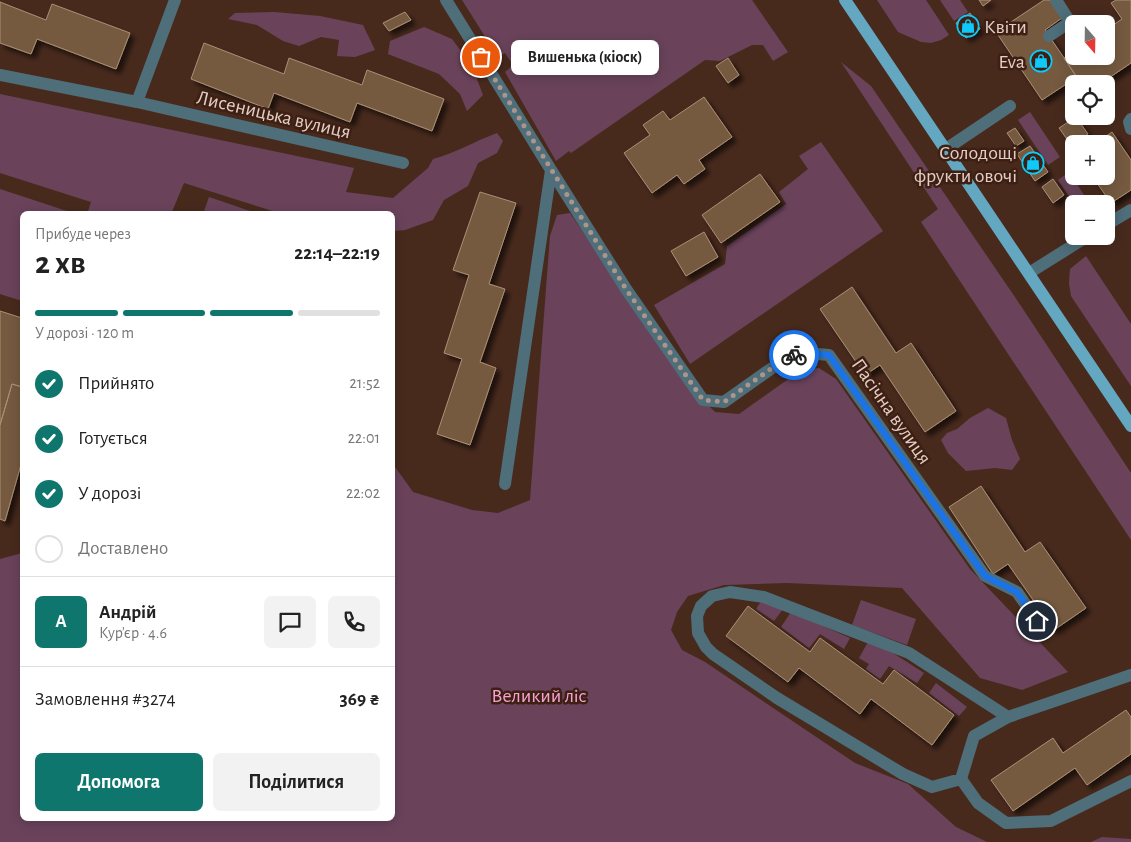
<!DOCTYPE html>
<html lang="uk">
<meta charset="utf-8">
<style>
:root{--surface:#fff;--page:#f2f2f2;--text:#222;--muted:#767676;--line:#e0e0e0;--accent:#0f766e}
body{margin:0;font-family:"Alegreya Sans",sans-serif;background:var(--page);color:var(--text);height:100vh;display:flex;flex-direction:column;font-size:19px;white-space:nowrap}
*{box-sizing:border-box;margin:0}
p{font-size:16px;color:var(--muted)}
.icon{flex:none;width:28px;height:28px;fill:none;stroke:currentColor;stroke-width:2;stroke-linecap:round;stroke-linejoin:round}
.map{position:relative;flex:1;overflow:hidden}
.panel{position:absolute;left:20px;top:211px;width:375px;height:610px;display:flex;flex-direction:column;background:var(--surface);border-radius:8px;box-shadow:0 2px 12px #0003}
.panel>*{flex:none}
.needle{width:32px;rotate:160deg}
.fabs{position:absolute;left:1065px;top:15px;display:grid;gap:10px}
.fabs a{display:grid;place-items:center;width:50px;height:50px;border-radius:8px;background:var(--surface);box-shadow:0 2px 12px #0003;font-size:25px}
.pin{position:absolute;display:grid;place-items:center;width:42px;height:42px;color:#fff;margin:-21px;border:2px solid #fff;border-radius:50%;box-shadow:0 1px 5px #0007}
.courier{position:absolute;display:grid;place-items:center;width:50px;height:50px;margin:-25px;border:4px solid #1a73e8;border-radius:50%;background:#fff;color:#222;box-shadow:0 1px 6px #0007}
.bubble{position:absolute;height:35px;border-radius:8px;background:var(--surface);box-shadow:0 2px 12px #0003;font-size:16px;font-weight:700;line-height:35px;text-align:center}
.headline em{font-style:normal;font-weight:700}
.headline div{display:flex;flex-direction:column-reverse}
.headline{display:flex;align-items:center;justify-content:space-between;height:85px;padding:0 15px}
h1{font-size:32px;font-weight:700;line-height:38px}
.bar{display:grid;grid-template-columns:repeat(4,1fr);gap:8px 5px;align-content:center;height:60px;padding:0 15px}
.bar i{height:6px;border-radius:4px;background:var(--line)}
.bar .selected{background:var(--accent)}
.bar p{grid-column:span 4}
.line{display:flex;align-items:center;gap:12px;padding:0 15px;border-top:1px solid var(--line)}
.line div{flex:1}
.round{display:grid;place-items:center;flex:none;width:52px;height:52px;border-radius:8px;background:var(--page)}
ol{padding:0 15px;list-style:none}
li{display:flex;align-items:center;gap:15px;height:55px}
li p{margin-inline-start:auto}
li .icon{padding:5px;border-radius:50%;background:var(--accent);color:#fff;stroke-width:4}
li:last-child{color:var(--muted)}
li i{width:28px;height:28px;border:2px solid var(--line);border-radius:50%}
.action{display:flex;gap:10px;margin-top:auto;padding:10px 15px}
.action a{flex:1;height:58px;border-radius:8px;background:var(--accent);color:#fff;font-size:20px;font-weight:700;line-height:58px;text-align:center}
.action a+a{background:var(--page);color:var(--text)}
.map>svg:first-child{display:block}
.green{fill:#6a435b}
.building{fill:#755a41;stroke:#ac8f75;filter:url(#shadow)}
.lines{fill:none;stroke-linecap:round;stroke-linejoin:round}
.minor{stroke:#4e6e7a;stroke-width:12}
.major{stroke:#63a7c0;stroke-width:12}
.done{stroke:#ad958b;stroke-width:5;stroke-dasharray:0 9}
.route{stroke:#1a73e8;stroke-width:6}
.labels{text-anchor:middle;stroke-width:5;stroke-linejoin:round;paint-order:stroke}
.poi-label{font-size:20px;fill:#e3cec6;stroke:#3d2013;text-anchor:end}
.street-label{font-size:20px;fill:#e3cec6;stroke:#3d2013}
.park-label{font-size:20px;fill:#f7a0d4;stroke:#3d2013}
</style>
<div class="map">
<svg width="1131" height="842" viewBox="0 0 1131 842">
<defs>
<filter id="shadow"><feDropShadow dx="4.5" dy="4.5" stdDeviation="2.5" flood-color="#0009"/></filter>
</defs>
<rect width="100%" height="100%" fill="#482a1d"/>
<path class="green" d="M 462,0 L 752,0 L 788,52 L 773,61 L 763,45 L 752,45 L 720,61 L 705,60 L 571,153 L 569,151 L 556,161 L 505,72 L 513,65 L 505,53 L 498,57 Z
M 877,0 L 926,0 L 949,35 L 941,40 L 931,43 L 921,42 L 898,32 Z
M 940,0 L 960,0 L 968,12 L 954,21 Z
M 274,12 L 320,16 L 363,25 L 375,50 L 355,57 L 337,56 L 339,40 L 321,37 L 299,46 L 283,41 L 257,25 L 228,19 L 235,13 Z
M 424,27 L 452,39 L 472,66 L 483,95 L 467,111 L 460,94 L 439,74 L 388,54 L 390,41 Z
M 841,62 L 871,86 L 1021,306 L 1131,473 L 1131,540 L 921,222 L 938,209 Z
M 0,94 L 354,168 L 346,192 L 393,198 L 428,168 L 433,159 C 456,153 475,141 497,133 L 503,141 L 497,153 L 478,163 L 468,186 L 444,200 L 433,220 L 405,230 L 393,231 L 392,214 L 282,214 L 184,183 L 171,214 L 87,214 L 91,202 L 0,173 Z
M 1030,112 L 1060,157 L 1048,165 L 1018,120 Z
M 821,142 L 883,231 L 690,364 L 654,305 L 725,264 L 727,246 L 786,204 L 779,192 L 808,169 L 799,156 Z
M 1069,172 L 1090,204 L 1074,204 L 1058,180 Z
M 0,189 L 73,213 L 22,214 L 22,301 L 0,294 Z
M 209,197 L 259,214 L 203,214 Z
M 570,213 L 686,383 L 715,412 L 739,414 L 801,370 L 819,368 L 836,379 L 970,569 L 1068,672 L 1022,690 L 980,678 L 902,588 L 787,583 L 724,585 L 688,596 L 677,612 L 671,630 L 682,650 L 705,662 L 855,763 L 908,784 L 956,827 L 987,842 L 0,842 L 0,559 L 22,553 L 22,819 L 392,819 L 393,464 L 413,492 L 472,510 L 498,513 L 530,500 L 550,236 L 557,215 Z
M 1086,256 L 1131,324 L 1131,386 L 1071,296 L 1069,283 L 1070,269 Z
M 988,408 L 1006,418 L 1012,440 L 1020,459 L 1012,470 L 995,468 L 966,471 L 948,453 L 941,440 L 947,433 L 957,429 L 970,418 Z
M 762,600 L 783,609 L 774,621 L 756,609 Z
M 861,600 L 916,619 L 907,645 L 852,625 Z
M 791,612 L 850,638 L 844,649 L 820,634 L 809,648 L 781,627 Z
M 868,642 L 893,653 L 924,673 L 917,683 L 889,666 L 880,679 L 866,669 L 869,664 L 859,658 Z
M 936,683 L 967,707 L 959,716 L 929,693 Z
M 1102,837 L 1131,839 L 1131,842 L 1091,842 Z"/>
<path class="building" d="M 979,0 L 991,0 L 983,6 Z
M 1044,0 L 1050,0 L 1062,18 L 1045,30 L 1077,77 L 1042,100 L 996,32 Z
M 1116,0 L 1131,0 L 1131,63 L 1100,84 L 1081,84 L 1064,58 L 1074,51 L 1074,56 L 1106,56 L 1106,30 L 1122,19 L 1111,3 Z
M 0,2 L 46,20 L 52,4 L 130,33 L 116,69 L 37,39 L 31,54 L 0,43 Z
M 405,12 L 411,20 L 389,31 L 383,23 Z
M 970,13 L 980,29 L 966,38 L 956,23 Z
M 204,43 L 284,74 L 289,58 L 362,85 L 367,70 L 444,99 L 432,131 L 357,103 L 350,122 L 274,93 L 268,109 L 191,79 Z
M 728,58 L 739,75 L 728,83 L 716,66 Z
M 704,97 L 732,137 L 699,160 L 705,169 L 684,184 L 677,175 L 652,193 L 624,153 L 650,135 L 643,125 L 663,111 L 670,120 Z
M 1076,117 L 1088,134 L 1071,145 L 1059,128 Z
M 1015,128 L 1024,141 L 1016,146 L 1007,133 Z
M 1112,132 L 1131,160 L 1131,190 L 1111,203 L 1092,176 L 1106,176 L 1106,144 L 1095,144 Z
M 1080,140 L 1082,144 L 1074,144 L 1074,149 L 1071,145 Z
M 1030,146 L 1048,172 L 1035,181 L 1017,154 Z
M 760,174 L 780,202 L 721,243 L 702,215 Z
M 1053,179 L 1064,195 L 1053,203 L 1042,187 Z
M 480,192 L 516,203 L 489,284 L 505,289 L 480,362 L 496,368 L 470,445 L 437,434 L 462,359 L 444,353 L 469,275 L 453,270 Z
M 704,232 L 718,257 L 686,276 L 671,251 Z
M 852,287 L 896,353 L 911,343 L 956,411 L 925,432 L 880,365 L 865,375 L 820,309 Z
M 0,311 L 22,318 L 22,387 L 12,384 L 0,425 Z
M 12,384 L 22,387 L 22,461 L 5,521 L 0,519 L 0,425 Z
M 981,486 L 1025,552 L 1040,542 L 1086,608 L 1054,630 L 1008,564 L 993,574 L 949,507 Z
M 748,606 L 810,652 L 820,638 L 883,684 L 894,670 L 954,715 L 932,745 L 871,699 L 860,714 L 799,668 L 788,682 L 726,636 Z
M 1126,710 L 1131,717 L 1131,754 L 1087,785 L 1075,768 L 1013,811 L 991,780 L 1053,738 L 1063,753 Z"/>
<g class="lines">
<path class="minor" d="M 446,0 L 551,170 L 626,289 L 703,400 L 724,402 L 789,356 L 806,353 L 829,355 L 985,576 L 1017,592 L 1037,621
M 1049,36 L 1070,22 L 1056,0
M 0,75 L 137,102 L 403,163
M 137,102 L 175,0
M 1131,119 L 1129,122 L 1131,129
M 946,149 L 1010,106
M 1106,225 L 1131,210
M 1029,273 L 1088,236
M 505,484 L 551,170
M 961,779 L 932,787 L 903,774 L 777,698 L 713,654 L 706,647 L 698,633 L 697,616 L 701,606 L 712,596 L 730,592 L 764,597 L 909,653 L 1008,717 L 1131,675
M 961,779 L 978,803 L 1006,823 L 1051,821 L 1131,781
M 961,779 L 974,736 L 1008,717"/>
<path class="major" d="M 845,0 L 1131,426"/>
</g>
<g class="lines">
<path class="done" d="M 481,57 L 626,289 L 703,400 L 724,402 L 789,356 L 794,355"/>
<path class="route" d="M 794,355 L 806,353 L 829,355 L 985,576 L 1017,592 L 1037,621"/>
</g>
<defs>
<g id="shop-ring" transform="scale(1.125)"><circle r="9.5" fill="#3d2013" stroke="#0ecafa" stroke-width="1.5"/><path d="M-5-2.5h2.3a2.7 3.5 0 0 1 5.4 0H5L5.5 6h-11ZM-1.5-2.5h3a1.5 2.3 0 0 0-3 0Z" fill="#0ecafa"/></g>
</defs>
<g fill-rule="evenodd">
<use href="#shop-ring" x="968" y="26"/>
<use href="#shop-ring" x="1041" y="61"/>
<use href="#shop-ring" x="1033" y="163"/>
</g>
<g class="labels">
<g class="poi-label">
<text x="984" y="33" text-anchor="start">Квіти</text>
<text x="1025" y="68">Eva</text>
<text x="1017" y="159">Солодощі<tspan x="1017" dy="23">фрукти овочі</tspan></text>
</g>
<g class="street-label">
<text transform="translate(274 114) rotate(13)" y="7">Лисеницька вулиця</text>
<text transform="translate(892 411) rotate(55)" y="7">Пасічна вулиця</text>
</g>
<g class="park-label">
<text x="539" y="702">Великий ліс</text>
</g>
</g>
</svg>
<div class="fabs">
<a><svg class="needle" viewBox="-14 -14 28 28"><path d="M0-13l5 13h-10z" fill="#e53935"/><path d="M0 13l5-13h-10z" fill="#767676"/></svg></a>
<a><svg class="icon" aria-label="locate" viewBox="0 0 24 24"><circle cx="12" cy="12" r="6"/><path d="M12 2v4M12 18v4M2 12h4M18 12h4"/></svg></a>
<a>+</a>
<a>−</a>
</div>
<div class="pin" style="left:481px;top:57px;background:#ea580c"><svg class="icon" aria-label="bag" viewBox="0 0 24 24"><path d="M5 8h14l-1 12H6zM9 8a3 3 0 0 1 6 0"/></svg></div>
<div class="pin" style="left:1037px;top:621px;background:#1f2937"><svg class="icon" aria-label="home" viewBox="0 0 24 24"><path d="M3 11l9-7 9 7M6 9v11h12V9"/></svg></div>
<div class="courier" style="left:794px;top:355px"><svg class="icon" aria-label="bike" viewBox="0 0 24 24"><circle cx="6" cy="16" r="4"/><circle cx="18" cy="16" r="4"/><path d="M6 16l4-8h5l3 8M10 8l3 8H6M13 5h3"/></svg></div>
<div class="bubble" style="left:511px;top:40px;width:148px">Вишенька (кіоск)</div>
<section class="panel">
<div class="headline"><div><h1>2 хв</h1><p>Прибуде через</p></div><em>22:14–22:19</em></div>
<div class="bar"><i class="selected"></i><i class="selected"></i><i class="selected"></i><i></i><p>У дорозі · 120 m</p></div>
<ol>
<li><svg class="icon" aria-label="check" viewBox="0 0 24 24"><path d="M5 12l5 5 9-10"/></svg>Прийнято<p>21:52</p></li>
<li><svg class="icon" aria-label="check" viewBox="0 0 24 24"><path d="M5 12l5 5 9-10"/></svg>Готується<p>22:01</p></li>
<li><svg class="icon" aria-label="check" viewBox="0 0 24 24"><path d="M5 12l5 5 9-10"/></svg>У дорозі<p>22:02</p></li>
<li><i></i>Доставлено</li>
</ol>
<div class="line" style="height:90px"><b class="round" style="background:var(--accent);color:#fff">А</b><div><b>Андрій</b><p>Кур’єр · 4.6</p></div><a class="round"><svg class="icon" aria-label="chat" viewBox="0 0 24 24"><path d="M4 5h16v11H9l-5 4z"/></svg></a><a class="round"><svg class="icon" aria-label="phone" viewBox="0 0 24 24"><path d="M5 4h4l2 5-3 2q2 4 5 5l2-3 5 2v4C11 20 4 13 5 4z"/></svg></a></div>
<div class="line" style="height:65px"><div>Замовлення #3274</div><b>369 ₴</b></div>
<div class="action"><a>Допомога</a><a>Поділитися</a></div>
</section>
</div>
